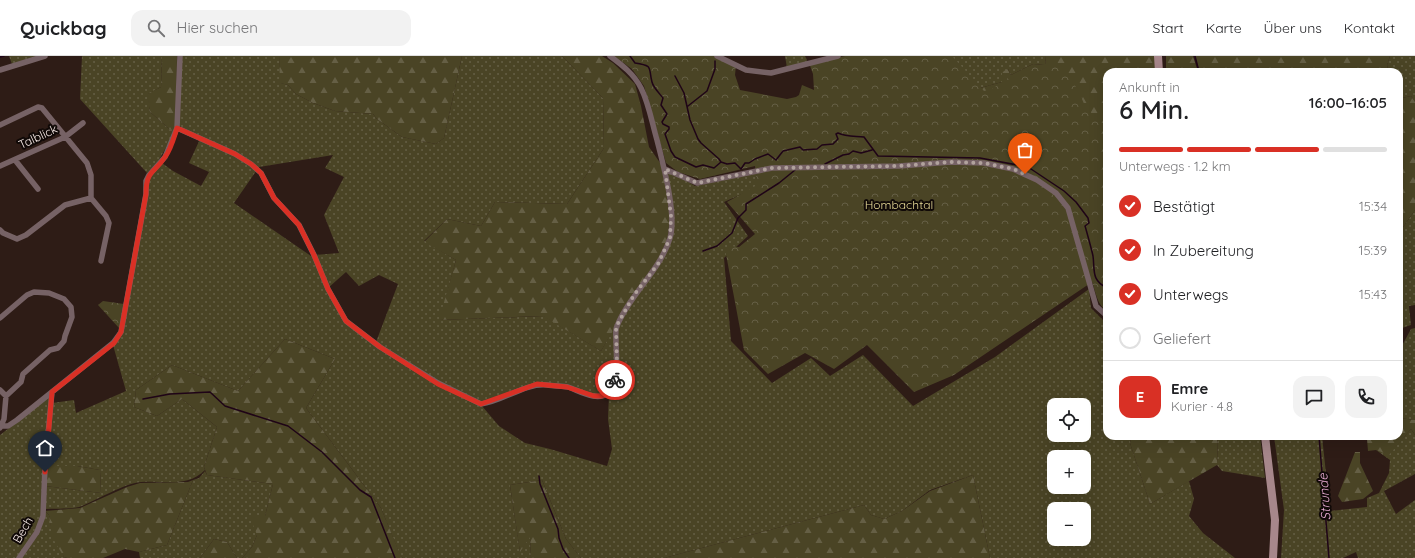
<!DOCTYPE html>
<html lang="de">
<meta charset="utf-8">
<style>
:root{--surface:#fff;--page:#f2f2f2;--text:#202124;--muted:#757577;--line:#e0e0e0;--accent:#d93025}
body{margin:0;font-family:Quicksand,sans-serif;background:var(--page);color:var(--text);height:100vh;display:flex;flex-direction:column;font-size:15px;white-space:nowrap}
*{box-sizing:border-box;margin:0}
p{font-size:13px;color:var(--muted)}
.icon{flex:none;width:22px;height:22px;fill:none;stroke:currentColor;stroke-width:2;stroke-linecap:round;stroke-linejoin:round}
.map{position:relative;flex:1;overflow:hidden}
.sheet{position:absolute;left:1103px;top:12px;width:300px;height:372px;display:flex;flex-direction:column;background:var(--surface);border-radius:12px;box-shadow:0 4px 16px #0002}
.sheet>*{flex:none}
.controls{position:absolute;left:1047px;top:342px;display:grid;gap:8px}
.controls a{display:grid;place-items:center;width:44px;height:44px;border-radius:8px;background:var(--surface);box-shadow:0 4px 16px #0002;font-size:20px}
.pin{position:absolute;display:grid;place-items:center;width:34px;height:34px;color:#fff;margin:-41px -17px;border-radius:50% 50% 50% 0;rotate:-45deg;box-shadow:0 0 4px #0007}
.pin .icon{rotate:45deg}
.courier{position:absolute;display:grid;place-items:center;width:40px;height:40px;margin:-20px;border:3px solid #d93025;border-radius:50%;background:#fff;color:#222;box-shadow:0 1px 5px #0007}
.overview em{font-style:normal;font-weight:600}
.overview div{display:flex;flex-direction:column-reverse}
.overview{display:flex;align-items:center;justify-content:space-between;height:68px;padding:0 16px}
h1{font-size:26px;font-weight:600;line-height:30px}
.bar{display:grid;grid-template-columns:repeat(4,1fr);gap:6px 4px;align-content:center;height:48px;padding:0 16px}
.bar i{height:5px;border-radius:3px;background:var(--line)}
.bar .selected{background:var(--accent)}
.bar p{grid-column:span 4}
.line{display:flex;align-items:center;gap:10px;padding:0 16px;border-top:1px solid var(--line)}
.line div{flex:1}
.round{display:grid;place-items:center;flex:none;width:42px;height:42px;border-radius:12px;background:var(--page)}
ol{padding:0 16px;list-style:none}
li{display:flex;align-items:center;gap:12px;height:44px}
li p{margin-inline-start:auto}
li .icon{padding:4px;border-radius:50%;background:var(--accent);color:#fff;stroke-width:4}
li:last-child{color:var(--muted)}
li i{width:22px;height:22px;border:2px solid var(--line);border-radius:50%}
header{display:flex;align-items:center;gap:24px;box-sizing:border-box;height:56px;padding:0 20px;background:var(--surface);border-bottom:1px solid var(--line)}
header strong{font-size:19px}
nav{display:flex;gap:22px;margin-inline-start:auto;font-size:14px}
.search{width:280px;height:36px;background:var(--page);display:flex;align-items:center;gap:10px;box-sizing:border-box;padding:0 14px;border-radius:12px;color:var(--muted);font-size:15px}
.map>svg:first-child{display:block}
.grass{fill:url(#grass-dots);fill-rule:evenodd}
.forest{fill:url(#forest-firs)}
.park{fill:url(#park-crowns)}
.garden{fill:#4a4425}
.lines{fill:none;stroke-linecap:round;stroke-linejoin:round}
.stream{stroke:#1f0417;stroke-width:1.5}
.street{stroke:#766265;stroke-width:5.5}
.secondary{stroke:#a7878b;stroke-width:8}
.done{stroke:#b1a29d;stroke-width:4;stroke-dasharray:0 7.2}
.route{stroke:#d93025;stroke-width:5}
.labels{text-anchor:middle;stroke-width:4;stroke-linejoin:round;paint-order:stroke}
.street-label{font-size:12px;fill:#f7eae6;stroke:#100907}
.park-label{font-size:12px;fill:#e7da97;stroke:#100907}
.water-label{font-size:13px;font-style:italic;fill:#e8acd3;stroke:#100907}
</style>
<header>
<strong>Quickbag</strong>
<div class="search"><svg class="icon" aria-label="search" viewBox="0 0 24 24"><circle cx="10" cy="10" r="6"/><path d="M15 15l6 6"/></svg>Hier suchen</div>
<nav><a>Start</a><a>Karte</a><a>Über uns</a><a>Kontakt</a></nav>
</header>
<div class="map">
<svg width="1415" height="502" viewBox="0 0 1415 502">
<defs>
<pattern id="grass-dots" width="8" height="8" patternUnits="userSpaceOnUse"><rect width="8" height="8" fill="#4a4425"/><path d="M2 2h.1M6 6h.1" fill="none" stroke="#655f45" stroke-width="1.8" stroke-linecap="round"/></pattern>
<pattern id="forest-firs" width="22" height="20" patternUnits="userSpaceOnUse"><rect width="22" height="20" fill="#4a4425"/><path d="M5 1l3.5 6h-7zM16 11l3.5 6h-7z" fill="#655f45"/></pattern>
<pattern id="park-crowns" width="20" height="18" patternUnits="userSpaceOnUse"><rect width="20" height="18" fill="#4a4425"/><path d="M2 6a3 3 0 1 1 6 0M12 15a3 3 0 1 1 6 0" fill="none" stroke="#655f45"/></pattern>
</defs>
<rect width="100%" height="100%" fill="#2e1c16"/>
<path class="grass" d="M 9,0 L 38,0 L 12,8 Z
M 82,0 L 162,0 L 161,31 L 148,38 L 150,56 L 174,77 L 159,104 L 147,117 L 80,43 Z
M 181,0 L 279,0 L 281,27 L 288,29 L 296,38 L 313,47 L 335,55 L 373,58 L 377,63 L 402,81 L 436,88 L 444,82 L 462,0 L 562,0 L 603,42 L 604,92 L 567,148 L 495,146 L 481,170 L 447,163 L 424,185 L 456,204 L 440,264 L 544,260 L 601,295 L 615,270 L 616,309 L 614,327 L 609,336 L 602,340 L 594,340 L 567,330 L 537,328 L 482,347 L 438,326 L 376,286 L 398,228 L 379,219 L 359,230 L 346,216 L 328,232 L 315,199 L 339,197 L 324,159 L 344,121 L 325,112 L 333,99 L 259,111 L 234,147 L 311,200 L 313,199 L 327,233 L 345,266 L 380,291 L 437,328 L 482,350 L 499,370 L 525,387 L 550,393 L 607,410 L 612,393 L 608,363 L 609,337 L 615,327 L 617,309 L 618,271 L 636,240 L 660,208 L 671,182 L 673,159 L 666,113 L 695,130 L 756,117 L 758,131 L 724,146 L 748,180 L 724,202 L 731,285 L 772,327 L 811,302 L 830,320 L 863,299 L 913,350 L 995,301 L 1089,233 L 1091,252 L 1105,266 L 1107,267 L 1107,380 L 1131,380 L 1130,387 L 1150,448 L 1189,425 L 1194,443 L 1189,460 L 1203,477 L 1235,502 L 990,502 L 973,419 L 930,434 L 902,455 L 884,463 L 871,459 L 864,449 L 664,502 L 581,502 L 566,483 L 542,424 L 510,429 L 520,495 L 530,480 L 531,502 L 403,502 L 400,499 L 381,452 L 306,352 L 335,303 L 285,283 L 238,335 L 172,309 L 136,334 L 134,351 L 157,360 L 182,343 L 217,371 L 204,411 L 205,414 C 187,432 165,424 141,426 C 123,428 99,443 82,450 C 71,454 56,452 45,453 L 45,430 L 101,437 L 100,414 L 77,410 L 45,410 L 52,347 L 74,344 L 76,357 L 126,335 L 113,289 L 122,277 L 149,120 L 162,107 L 173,115 L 201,130 L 209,116 L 189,107 L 201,81 L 179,70 ZM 1054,349 L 1084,349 L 1084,379 L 1054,379 ZM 1054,401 L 1084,401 L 1084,431 L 1054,431 ZM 1054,453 L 1084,453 L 1084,483 L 1054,483 Z
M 785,0 L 805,0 L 807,4 L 806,7 L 787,12 Z
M 857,0 L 1046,0 L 1045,9 L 1033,8 L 1011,19 L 1008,13 L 1002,26 L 962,37 Z
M 1390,0 L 1415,0 L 1415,46 L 1411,40 L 1402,42 L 1399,40 L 1399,16 L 1389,16 L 1387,9 Z
M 1415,154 L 1415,249 L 1409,250 L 1411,269 L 1399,273 L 1399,177 Z
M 1415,272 L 1415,364 L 1399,362 L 1399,295 L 1411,273 Z
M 50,340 L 41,465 L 18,502 L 0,502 L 0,379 Z
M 1411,373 L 1415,379 L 1415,418 L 1384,435 L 1396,458 L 1415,444 L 1415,502 L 1358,502 L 1356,496 L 1343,502 L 1281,502 L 1284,454 L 1274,380 L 1322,380 L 1330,455 L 1367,451 L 1367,442 L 1379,437 L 1389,417 L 1390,404 L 1376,394 L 1389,398 Z
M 1218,380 L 1260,380 L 1265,422 L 1222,415 L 1217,409 Z
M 205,415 L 207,419 L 273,428 L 265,460 L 252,491 L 242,502 L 237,502 L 227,486 L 214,483 L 200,502 L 140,502 L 139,496 L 167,489 L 193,424 L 199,422 Z
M 45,455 L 49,459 L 51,470 L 64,501 L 67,502 L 21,502 Z"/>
<path class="forest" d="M 162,0 L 177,0 L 176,72 L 174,77 L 150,56 L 147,38 L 161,31 Z
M 279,0 L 462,0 L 444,82 L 436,88 L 402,81 L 377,63 L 373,58 L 335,55 L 313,47 L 296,38 L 288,29 L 280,27 Z
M 562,0 L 602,0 L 613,7 L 635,28 L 641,50 L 649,91 L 663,111 L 670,160 L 668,181 L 657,207 L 634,239 L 601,295 L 543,260 L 439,264 L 456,204 L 424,186 L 447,163 L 481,170 L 495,146 L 567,148 L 604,92 L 603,42 Z
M 1046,0 L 1155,0 L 1155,16 L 1107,16 L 1107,101 L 962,37 L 1002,26 L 1002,16 L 1008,13 L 1011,19 L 1033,8 L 1045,9 Z
M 1166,0 L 1193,0 L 1198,16 L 1166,16 Z
M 1195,0 L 1390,0 L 1387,9 L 1389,16 L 1200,16 Z
M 1399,40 L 1402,42 L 1411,40 L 1415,46 L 1415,154 L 1399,177 Z
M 285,283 L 335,303 L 306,352 L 381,452 L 400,498 L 403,502 L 242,502 L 252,491 L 257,479 L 250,461 L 265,460 L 273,428 L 207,419 L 204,411 L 217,371 L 182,343 L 157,360 L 134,351 L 136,334 L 172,309 L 238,335 Z
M 1399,362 L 1415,364 L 1415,379 L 1411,373 L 1389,399 L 1376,394 L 1368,395 L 1367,383 L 1361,384 L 1361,380 L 1399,380 Z
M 1131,380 L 1218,380 L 1217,409 L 1150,448 L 1130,387 Z
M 1355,396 L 1360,396 L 1360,407 L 1373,435 L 1363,443 L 1342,446 L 1338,440 Z
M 45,410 L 77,410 L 100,414 L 101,437 L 45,430 Z
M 973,419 L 990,502 L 664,502 L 864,449 L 871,459 L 884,463 L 902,455 L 930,435 Z
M 193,424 L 167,489 L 139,496 L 125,493 L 103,502 L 67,502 L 64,501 L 52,481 L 49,459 L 45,455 L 80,452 L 127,431 L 140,427 L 188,426 Z
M 542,424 L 566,483 L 581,502 L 531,502 L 530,481 L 520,496 L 510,429 Z
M 214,483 L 227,486 L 237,502 L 200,502 Z"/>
<path class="park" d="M 614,0 L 718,0 L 736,9 L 735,19 L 740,34 L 787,43 L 796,41 L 799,39 L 802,29 L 814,34 L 813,18 L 809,7 L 845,0 L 952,0 L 984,35 L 992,33 L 1014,18 L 1028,11 L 1047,8 L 1055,5 L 1064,11 L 1079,36 L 1085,50 L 1107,74 L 1107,256 C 1097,248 1096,237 1092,226 L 954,319 L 914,336 L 867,289 L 834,313 L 805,297 L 768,318 L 744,294 L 725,193 L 729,190 L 739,191 L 755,178 L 727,146 L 757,129 L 755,110 L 700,123 L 678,116 L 666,107 L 644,30 L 632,13 Z
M 103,245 L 124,248 L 119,272 L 98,249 Z"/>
<path class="garden" d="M 31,372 L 41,374 L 38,402 L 27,401 Z"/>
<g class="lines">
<path class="stream" d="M 630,0 L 635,7 C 654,10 648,11 652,26 C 653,31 659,37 663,42 L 661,49 L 667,58 L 662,66 L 663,68 L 669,71 L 669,73 L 665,78 L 671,95 L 675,101 L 696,111 L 703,109 L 714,112 L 721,106 L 727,108 L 735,107 L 741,113 L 745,107 L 749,107 L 755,103 L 768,98 L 776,104 L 783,95 L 800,91 L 803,94 L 817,93 L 822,89 L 833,88 L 838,83 L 836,78 L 838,77 C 846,81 855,80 864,81 L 878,100 L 980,102 L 1028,111 L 1064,135 L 1076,146 L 1088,162 L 1089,167 L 1085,170 C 1086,173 1092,195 1093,200 C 1095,215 1091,224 1107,232
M 1195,0 L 1199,16
M 0,1 L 4,0
M 675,20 L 684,37 L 690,64 L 698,83 L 701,87 L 719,103 L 721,106
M 688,50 L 707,35 L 715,13 L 715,5
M 825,108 L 843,99 L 849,98 L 853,95 L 861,97 L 872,94
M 703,195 L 717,190 L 732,177 L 738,162 L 746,154 L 746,148 L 779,127 L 795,114
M 143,343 L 170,338 L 210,336 L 225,350 L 288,370 L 322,396 L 360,434 L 371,441 L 395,502
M 1319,380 L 1329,502
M 539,420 L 540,428 L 558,473 L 559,482 L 563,493 L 569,502"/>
<path class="street" d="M 717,0 L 746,14 L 771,17 L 838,0
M 0,14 L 45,0
M 0,69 L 38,51 L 42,52 L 87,107 L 91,119 L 91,142 L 106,160 L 109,167 L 101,205
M 177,72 L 235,98 L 251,108 L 261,117 L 274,142 L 299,169 L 314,199 L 328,233 L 346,265 L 380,291 L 438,327 L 481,348 C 504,345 524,327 547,329 C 554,330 562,330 568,331 C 580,335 597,346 608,337 C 620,327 616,298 616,284 C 616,280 615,274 617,270 C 630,238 660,215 670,182 C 677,158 663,108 657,84 C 652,67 649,48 641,32 C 634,18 622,9 610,0
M 15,104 L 38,133
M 0,110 L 65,81 L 83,67
M 665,113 L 697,127 L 772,112 L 899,110 L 951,106 L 984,107 L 1013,113 L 1037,124 L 1056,137 L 1068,152 L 1096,250 L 1107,260
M 0,174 L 3,177 L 17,183 L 26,179 L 65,149 L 91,142
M 0,262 L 27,239 L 34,236 L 49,237 L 64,243 L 71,251 L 72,261 L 65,280 L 64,285 L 58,292 L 50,294 L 23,318 L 21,326 L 6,340 L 4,363 L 0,372
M 0,334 L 6,340
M 1,370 L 8,370 L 17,364 L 113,287 L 121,276 L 146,138 L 146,125 L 149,119 L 165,101 L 177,72 L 180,0
M 19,502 L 37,476 L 43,460 L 45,411 L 52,336"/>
<path class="secondary" d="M 1158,0 L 1159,16
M 1265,380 L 1275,464 L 1273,502"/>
</g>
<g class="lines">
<path class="done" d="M 615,324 L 617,309 L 616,271 L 634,239 L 658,208 L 670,182 L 671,160 L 665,113 L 697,127 L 772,112 L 899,110 L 950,106 L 984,107 L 1013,113 L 1025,118"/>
<path class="route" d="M 45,416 L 52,336 L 114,287 L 121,276 L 146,138 C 146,114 154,118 165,101 C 171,93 174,81 177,72 L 235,98 L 251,108 L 261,117 L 274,142 L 299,169 L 314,199 L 328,233 L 346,265 L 380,291 L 438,328 L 481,348 L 537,328 L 567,331 L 594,340 L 602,340 L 609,336 L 615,327 L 615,324"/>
</g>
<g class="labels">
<g class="street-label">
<text transform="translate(38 81) rotate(-25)" y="4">Talblick</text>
<text transform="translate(23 474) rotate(-60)" y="4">Bech</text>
</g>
<g class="park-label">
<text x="899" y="153">Hombachtal</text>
</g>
<g class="water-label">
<text transform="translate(1324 441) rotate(-94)" y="5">Strunde</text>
</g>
</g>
</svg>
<div class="controls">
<a><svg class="icon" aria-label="locate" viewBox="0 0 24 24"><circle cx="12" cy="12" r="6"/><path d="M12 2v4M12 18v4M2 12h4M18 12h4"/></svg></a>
<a>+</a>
<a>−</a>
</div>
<div class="pin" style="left:1025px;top:118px;background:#ea580c"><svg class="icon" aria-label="bag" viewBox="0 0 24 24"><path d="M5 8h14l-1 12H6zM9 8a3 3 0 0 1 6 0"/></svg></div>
<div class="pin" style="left:45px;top:416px;background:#1f2937"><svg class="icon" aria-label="home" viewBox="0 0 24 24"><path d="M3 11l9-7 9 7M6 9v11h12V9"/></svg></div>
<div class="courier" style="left:615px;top:324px"><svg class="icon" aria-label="bike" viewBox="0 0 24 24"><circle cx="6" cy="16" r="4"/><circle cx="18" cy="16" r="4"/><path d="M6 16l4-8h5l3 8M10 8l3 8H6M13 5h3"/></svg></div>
<section class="sheet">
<div class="overview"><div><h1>6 Min.</h1><p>Ankunft in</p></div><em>16:00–16:05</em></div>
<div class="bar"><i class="selected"></i><i class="selected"></i><i class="selected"></i><i></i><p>Unterwegs · 1.2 km</p></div>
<ol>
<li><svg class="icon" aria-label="check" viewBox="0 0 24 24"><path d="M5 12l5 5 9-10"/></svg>Bestätigt<p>15:34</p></li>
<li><svg class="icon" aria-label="check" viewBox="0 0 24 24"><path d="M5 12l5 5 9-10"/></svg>In Zubereitung<p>15:39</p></li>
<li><svg class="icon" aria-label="check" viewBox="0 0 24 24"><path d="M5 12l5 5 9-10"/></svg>Unterwegs<p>15:43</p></li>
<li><i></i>Geliefert</li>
</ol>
<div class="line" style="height:72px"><b class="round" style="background:var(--accent);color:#fff">E</b><div><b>Emre</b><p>Kurier · 4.8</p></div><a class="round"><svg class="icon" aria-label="chat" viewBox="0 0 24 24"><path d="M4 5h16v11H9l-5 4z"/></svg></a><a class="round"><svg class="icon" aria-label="phone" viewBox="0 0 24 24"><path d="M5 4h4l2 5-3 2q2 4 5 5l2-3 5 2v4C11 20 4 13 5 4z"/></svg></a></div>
</section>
</div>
